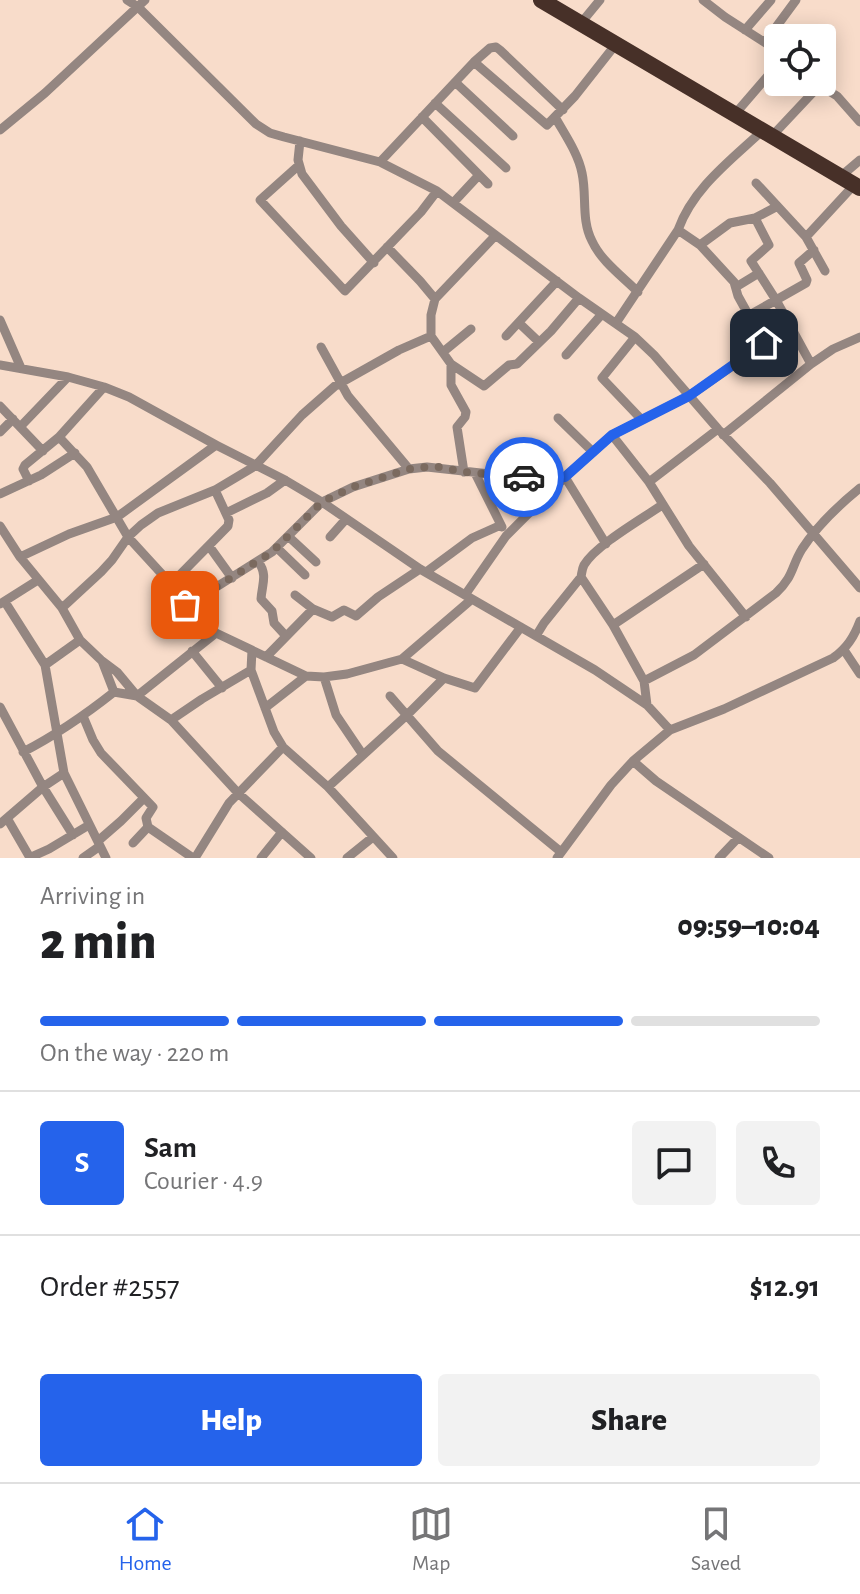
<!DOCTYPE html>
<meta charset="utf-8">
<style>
:root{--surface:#fff;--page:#f2f2f2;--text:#202124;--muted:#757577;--line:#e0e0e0;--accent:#2563eb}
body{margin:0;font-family:"Alegreya Sans",sans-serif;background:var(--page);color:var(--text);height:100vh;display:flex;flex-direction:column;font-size:30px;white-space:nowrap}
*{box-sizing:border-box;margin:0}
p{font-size:26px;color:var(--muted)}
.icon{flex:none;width:44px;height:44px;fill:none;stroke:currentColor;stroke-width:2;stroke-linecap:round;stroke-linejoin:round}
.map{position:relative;height:858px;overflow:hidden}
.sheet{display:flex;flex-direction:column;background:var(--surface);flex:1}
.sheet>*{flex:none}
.buttons{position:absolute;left:764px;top:24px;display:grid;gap:16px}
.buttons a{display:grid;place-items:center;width:72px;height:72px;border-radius:8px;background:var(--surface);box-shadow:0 4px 20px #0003;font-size:40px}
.pin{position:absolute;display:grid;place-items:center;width:68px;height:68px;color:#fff;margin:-34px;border-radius:16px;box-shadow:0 4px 12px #0006}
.courier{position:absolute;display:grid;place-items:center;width:80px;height:80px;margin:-40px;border:6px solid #2563eb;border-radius:50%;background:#fff;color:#222;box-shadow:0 2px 10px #0007}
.overview em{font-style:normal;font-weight:800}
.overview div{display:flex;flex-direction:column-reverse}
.overview{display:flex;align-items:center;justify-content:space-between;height:136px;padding:0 40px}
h1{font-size:52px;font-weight:800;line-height:60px}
.bar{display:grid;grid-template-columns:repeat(4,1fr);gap:12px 8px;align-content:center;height:96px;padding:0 40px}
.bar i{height:10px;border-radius:6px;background:var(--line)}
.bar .active{background:var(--accent)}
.bar p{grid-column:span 4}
.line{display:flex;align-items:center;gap:20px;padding:0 40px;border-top:2px solid var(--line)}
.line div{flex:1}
.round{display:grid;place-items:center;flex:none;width:84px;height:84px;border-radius:8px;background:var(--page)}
.primary-button{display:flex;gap:16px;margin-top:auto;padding:16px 40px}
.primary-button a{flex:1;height:92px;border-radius:8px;background:var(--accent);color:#fff;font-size:32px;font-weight:800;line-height:92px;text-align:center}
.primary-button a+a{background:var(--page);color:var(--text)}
.tab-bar{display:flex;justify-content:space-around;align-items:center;height:112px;border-top:2px solid var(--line);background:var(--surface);font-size:22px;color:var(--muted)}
.tab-bar a{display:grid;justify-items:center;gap:4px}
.tab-bar .active{color:var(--accent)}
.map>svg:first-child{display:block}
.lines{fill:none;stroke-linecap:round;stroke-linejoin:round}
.minor{stroke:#948681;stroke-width:9}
.trunk{stroke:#473028;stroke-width:16}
.done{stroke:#7b6a5f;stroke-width:8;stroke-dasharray:0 14.4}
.route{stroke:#2563eb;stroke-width:10}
</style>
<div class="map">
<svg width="860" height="858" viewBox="0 0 860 858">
<rect width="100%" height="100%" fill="#f8dcca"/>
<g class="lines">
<path class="minor" d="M 127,0 L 138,7 L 256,124 L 270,133 L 284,137 L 380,162 L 437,191 L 579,298 L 635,337 L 654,355 L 718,429 L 770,483 L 860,588
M 703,0 L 725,17 L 778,51
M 581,23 L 600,0
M 745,30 L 771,0
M 765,42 L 796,0
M 474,62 L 547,125 L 575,96 L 616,44
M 455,82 L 513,136
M 814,82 L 837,96 L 860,122
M 435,103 L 506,168
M 735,114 L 778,64
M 422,117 L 488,184
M 555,117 C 565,135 578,153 582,173 C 587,196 581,220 592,241 C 601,261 623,277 638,292
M 0,130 L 45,93 L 145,0
M 772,136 L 819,86
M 300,141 L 298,160 L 302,174 L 341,226 L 374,263
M 380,162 L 474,62 L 490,48 L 496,47 L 500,50 L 563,110
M 298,166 L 260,200 L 345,291 L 421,212 L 437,191
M 840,177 L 860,160
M 756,183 L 806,237 L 825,271
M 453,203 L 479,175
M 755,218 L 769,245 L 751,261 L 776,300 L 811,364
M 678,230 L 700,245 L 734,282 L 738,296 L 764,343
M 495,236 L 435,299 L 431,315 L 431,336 L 451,364 L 484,386 L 509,365 L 517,364 L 551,331 L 579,298
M 806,237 L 854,185
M 700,245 L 730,223 L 755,218 L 776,207
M 387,247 L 420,281 L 435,299
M 736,287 L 759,273
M 748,316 L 806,283 L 807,280 L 799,263 L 814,250
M 0,320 L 21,368
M 519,323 L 539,342
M 616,323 L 678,230 C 693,188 731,160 762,131
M 506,336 L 557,281
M 635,337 L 602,378 L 641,419
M 321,347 L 348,396 L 409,469
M 443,352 L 471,329
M 566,355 L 602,314
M 451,364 L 451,385 L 466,412 L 465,417 L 457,427 L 464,472
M 0,365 L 68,377 L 104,387 L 129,397 L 216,445 L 285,480 L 322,502 L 420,569 L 595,670 L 647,705 L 670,730
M 0,406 L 43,451
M 558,418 L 593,452
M 20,427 L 68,377
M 0,432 L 13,419
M 612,435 L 649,482 L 689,546 L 746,617
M 723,435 L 811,364 L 833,349 L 860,337
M 59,437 L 87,467 L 128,537 L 171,584 L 189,610 L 216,633 L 306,676 L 324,677 L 347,674 L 402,659 L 472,599
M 475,473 L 502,527
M 565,477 L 606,544
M 29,481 L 23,469 L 25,465 L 59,437 L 104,387
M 649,482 L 718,429
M 0,494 L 41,475 L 75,453
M 226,513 L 267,493 L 285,480
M 0,526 L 20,557 L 62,608 L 80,640 L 101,660 L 117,672 L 137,696 L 171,720 L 238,793 L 311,858
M 289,537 L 316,562
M 330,537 L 346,519
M 209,546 L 232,578
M 277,548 L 305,575
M 20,557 L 69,534 L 117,517 L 216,445
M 258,561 C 268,575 262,584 261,599 L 272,611 L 274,623 L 286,636
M 426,572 L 472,538 L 501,525
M 581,577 L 613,625 L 644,681 L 647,705
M 171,584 L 228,526 L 229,520 L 215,490
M 295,595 L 313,609 L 332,617 L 344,610 L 356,616 L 378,597 L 420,569
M 465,595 L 506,536 L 565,477 L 612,435 L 689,396 L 790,326
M 5,602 L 45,665 L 64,773 L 106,858
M 0,604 L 38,580
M 62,608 L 101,572 L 112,560 L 128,537 L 141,525 L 158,513 L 215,490 L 255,466 L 302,415 L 335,386 L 399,350 L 431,336
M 189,610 L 199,602 L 202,596 L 272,552 L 322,502 L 353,487 L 409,469 L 427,467 L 543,480 L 565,477
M 613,625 L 704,564
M 536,636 L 544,623 L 581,577 C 582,572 582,569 584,565 C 596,545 642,519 662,505
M 252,650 L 251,670 L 274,732 L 283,747 L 328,787 L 393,858
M 844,650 L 860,674
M 192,651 L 222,688
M 266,657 L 313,609
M 402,659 L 444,678 L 475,688 L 521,627
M 102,661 L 114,692
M 45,665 L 80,640
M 324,677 L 336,715 L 363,755
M 644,681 L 694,655 L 776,593 C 794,576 791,567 802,549 C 817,526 839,505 860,488
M 390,696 L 438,751 L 561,852
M 0,707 L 43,787 L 73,835
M 265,708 L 306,676
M 83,716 L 93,740 L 101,753 L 153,807 L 146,818 L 148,827
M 171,720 L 202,699 L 251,670
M 23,752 C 56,735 85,715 114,692 L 137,696 L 216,633
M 633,761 L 656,781 L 769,858
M 328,787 L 407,715 L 444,678
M 7,818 L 29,856 L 31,857 L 49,849 L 89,825
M 0,824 L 43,787 L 64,773
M 148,827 L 193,858
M 98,841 L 121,821 L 143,799
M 133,843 L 148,827
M 83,858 L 100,846
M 195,858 L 229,803 L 283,747
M 261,858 L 282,832
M 347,858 L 373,837
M 557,858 L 611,785 L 633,761 L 670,730 L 724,709 L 833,658 C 847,648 854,637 860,621
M 719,858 L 738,838"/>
<path class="trunk" d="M 541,0 L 860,188"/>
</g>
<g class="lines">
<path class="done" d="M 185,605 L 189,610 L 199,602 L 202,596 L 272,552 L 322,502 L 353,487 L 409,469 L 427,467 L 440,467 L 464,472 L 524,477"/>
<path class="route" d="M 524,477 L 543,480 L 565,477 L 612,435 L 689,396 L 764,343"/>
</g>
</svg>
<div class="buttons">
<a><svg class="icon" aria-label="locate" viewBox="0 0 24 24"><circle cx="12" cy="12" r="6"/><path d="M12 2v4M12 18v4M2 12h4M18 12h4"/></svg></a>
</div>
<div class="pin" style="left:185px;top:605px;background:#ea580c"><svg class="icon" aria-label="bag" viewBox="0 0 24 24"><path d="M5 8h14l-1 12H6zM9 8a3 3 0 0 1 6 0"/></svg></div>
<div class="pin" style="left:764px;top:343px;background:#1f2937"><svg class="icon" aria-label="home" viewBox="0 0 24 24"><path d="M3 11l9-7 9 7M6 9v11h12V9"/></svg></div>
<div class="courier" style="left:524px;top:477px"><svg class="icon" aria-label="car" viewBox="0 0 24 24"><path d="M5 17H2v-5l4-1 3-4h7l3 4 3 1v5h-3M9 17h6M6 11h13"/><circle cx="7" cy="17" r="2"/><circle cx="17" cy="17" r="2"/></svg></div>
</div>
<section class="sheet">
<div class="overview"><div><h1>2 min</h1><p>Arriving in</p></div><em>09:59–10:04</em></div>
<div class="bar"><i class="active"></i><i class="active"></i><i class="active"></i><i></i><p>On the way · 220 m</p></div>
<div class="line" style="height:144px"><b class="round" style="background:var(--accent);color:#fff">S</b><div><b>Sam</b><p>Courier · 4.9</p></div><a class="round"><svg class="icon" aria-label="chat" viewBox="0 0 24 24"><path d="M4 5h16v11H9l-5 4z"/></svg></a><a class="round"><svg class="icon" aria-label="phone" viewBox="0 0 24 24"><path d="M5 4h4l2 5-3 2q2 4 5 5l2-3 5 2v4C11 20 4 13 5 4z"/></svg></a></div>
<div class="line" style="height:104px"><div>Order #2557</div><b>$12.91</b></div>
<div class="primary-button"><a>Help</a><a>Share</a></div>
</section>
<nav class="tab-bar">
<a class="active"><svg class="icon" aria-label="home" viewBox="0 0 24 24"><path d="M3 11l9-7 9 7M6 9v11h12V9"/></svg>Home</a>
<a><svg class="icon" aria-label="map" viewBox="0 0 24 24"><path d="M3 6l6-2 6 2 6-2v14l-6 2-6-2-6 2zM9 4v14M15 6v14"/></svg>Map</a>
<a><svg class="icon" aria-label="saved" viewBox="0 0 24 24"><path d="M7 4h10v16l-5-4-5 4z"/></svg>Saved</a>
</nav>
